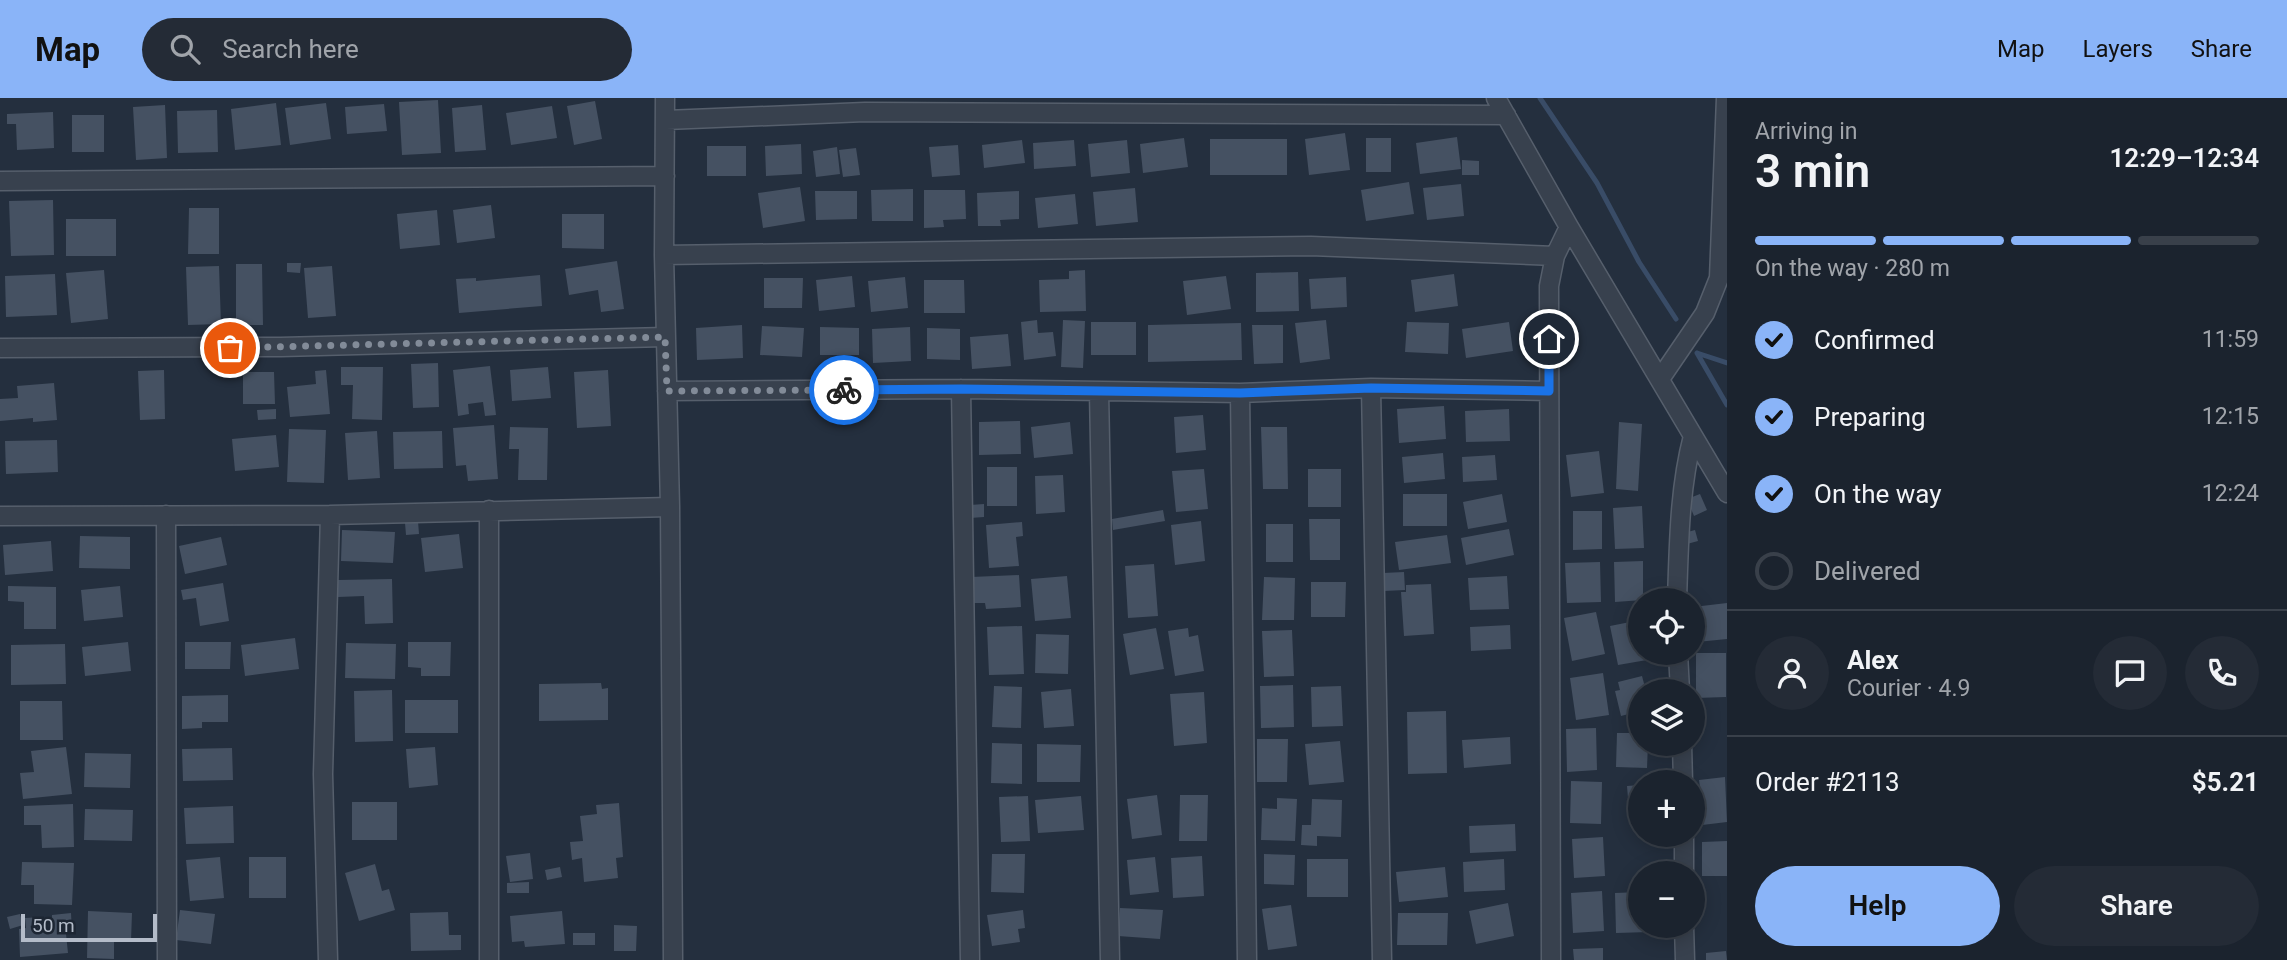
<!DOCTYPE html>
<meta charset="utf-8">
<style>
:root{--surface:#1b232e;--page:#242b36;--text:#f1f3f6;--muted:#a0a4aa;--line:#39404a;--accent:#8ab4f8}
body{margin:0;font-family:Roboto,sans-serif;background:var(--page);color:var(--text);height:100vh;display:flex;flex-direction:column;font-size:26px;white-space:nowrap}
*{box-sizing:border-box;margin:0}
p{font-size:23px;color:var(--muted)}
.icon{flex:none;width:38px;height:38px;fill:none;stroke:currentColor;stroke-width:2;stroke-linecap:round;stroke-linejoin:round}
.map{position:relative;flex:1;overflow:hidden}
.sheet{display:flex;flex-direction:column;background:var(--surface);width:560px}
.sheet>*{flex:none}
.buttons{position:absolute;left:1628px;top:490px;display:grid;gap:14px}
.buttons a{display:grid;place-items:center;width:77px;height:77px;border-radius:50%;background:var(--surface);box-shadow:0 4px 18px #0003,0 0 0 2px var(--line);font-size:35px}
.scale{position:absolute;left:21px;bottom:18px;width:136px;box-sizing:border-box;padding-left:7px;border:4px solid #b4bcc9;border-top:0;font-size:19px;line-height:24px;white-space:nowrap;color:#b4bcc9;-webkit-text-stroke:5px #1d2633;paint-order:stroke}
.pin{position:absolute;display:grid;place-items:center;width:60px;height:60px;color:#fff;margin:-30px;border:4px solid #fff;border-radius:50%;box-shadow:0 2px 7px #0007}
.courier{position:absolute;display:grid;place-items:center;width:70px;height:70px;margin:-35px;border:5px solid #1a73e8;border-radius:50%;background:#fff;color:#222;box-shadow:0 2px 9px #0007}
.summary em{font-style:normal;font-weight:600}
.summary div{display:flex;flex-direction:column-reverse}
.summary{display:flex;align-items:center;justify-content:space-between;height:119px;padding:0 28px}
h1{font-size:46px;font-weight:600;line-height:52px}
.bar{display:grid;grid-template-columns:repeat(4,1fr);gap:10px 7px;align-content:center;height:84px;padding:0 28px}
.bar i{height:9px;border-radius:5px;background:var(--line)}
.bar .selected{background:var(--accent)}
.bar p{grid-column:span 4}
.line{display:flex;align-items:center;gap:18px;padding:0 28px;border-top:2px solid var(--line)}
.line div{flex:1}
.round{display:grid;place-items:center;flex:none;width:74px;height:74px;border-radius:37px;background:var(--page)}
ol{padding:0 28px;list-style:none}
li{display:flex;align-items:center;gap:21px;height:77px}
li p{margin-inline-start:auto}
li .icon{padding:7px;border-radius:50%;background:var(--accent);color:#111;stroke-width:4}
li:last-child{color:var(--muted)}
li i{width:38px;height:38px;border:4px solid var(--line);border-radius:50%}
.cta{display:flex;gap:14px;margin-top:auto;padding:14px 28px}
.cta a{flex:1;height:80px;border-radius:42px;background:var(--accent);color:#111;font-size:28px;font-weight:600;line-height:80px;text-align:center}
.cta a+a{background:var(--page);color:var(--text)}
header{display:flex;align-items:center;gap:42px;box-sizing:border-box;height:98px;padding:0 35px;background:var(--accent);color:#111}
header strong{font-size:33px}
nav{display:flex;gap:38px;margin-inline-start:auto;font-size:24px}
.search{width:490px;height:63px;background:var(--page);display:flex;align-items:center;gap:18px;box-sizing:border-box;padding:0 24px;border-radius:38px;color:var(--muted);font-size:26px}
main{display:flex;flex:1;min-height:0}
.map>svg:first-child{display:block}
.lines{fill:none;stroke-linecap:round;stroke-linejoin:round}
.stream{stroke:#394c67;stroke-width:5}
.building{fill:#455162}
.minor-casing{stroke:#565f6c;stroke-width:21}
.minor{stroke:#38414e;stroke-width:18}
.done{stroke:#828b98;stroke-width:7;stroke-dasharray:0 12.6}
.route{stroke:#1a73e8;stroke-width:9}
</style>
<header>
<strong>Map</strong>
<div class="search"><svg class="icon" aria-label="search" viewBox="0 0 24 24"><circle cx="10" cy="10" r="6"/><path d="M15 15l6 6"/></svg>Search here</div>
<nav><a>Map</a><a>Layers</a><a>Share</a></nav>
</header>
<main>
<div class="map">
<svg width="1727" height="862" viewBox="0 0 1727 862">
<rect width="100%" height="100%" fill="#242f3e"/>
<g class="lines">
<path class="stream" d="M 1540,0 L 1597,85 L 1639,164 L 1676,221
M 1697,255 L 1727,307
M 1697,255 L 1727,265"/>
</g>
<path class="building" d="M 438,2 L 441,55 L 402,57 L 399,4 Z
M 595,3 L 602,41 L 574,47 L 567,8 Z
M 276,5 L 281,47 L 235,52 L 231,11 Z
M 326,5 L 331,41 L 290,47 L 285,10 Z
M 384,6 L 387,33 L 347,36 L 345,9 Z
M 165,7 L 167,60 L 136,62 L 133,9 Z
M 482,7 L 486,52 L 455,54 L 452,10 Z
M 552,8 L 557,40 L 511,47 L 506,15 Z
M 217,12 L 218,54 L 178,55 L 177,13 Z
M 53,14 L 54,50 L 17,52 L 16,26 L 7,26 L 7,16 Z
M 72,17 L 104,17 L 104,54 L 72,54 Z
M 1345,35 L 1350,72 L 1309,77 L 1305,41 Z
M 1457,39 L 1461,71 L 1420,76 L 1416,45 Z
M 1184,40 L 1188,69 L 1143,75 L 1140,46 Z
M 1366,40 L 1391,40 L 1391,74 L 1366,74 Z
M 1210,41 L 1287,41 L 1287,77 L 1210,77 Z
M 1022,42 L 1025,65 L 984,70 L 982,47 Z
M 1074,42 L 1076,68 L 1034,71 L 1033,45 Z
M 1127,42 L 1130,75 L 1091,79 L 1088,46 Z
M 801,46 L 802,76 L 766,78 L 765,48 Z
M 958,47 L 960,77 L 932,79 L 929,49 Z
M 707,48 L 746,48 L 746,78 L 707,78 Z
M 837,49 L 840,76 L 816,79 L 813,53 Z
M 856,50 L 860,77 L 843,79 L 839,52 Z
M 1462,62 L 1479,63 L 1479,77 L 1462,77 Z
M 1409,84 L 1414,116 L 1366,123 L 1361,92 Z
M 1461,86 L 1464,118 L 1427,122 L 1423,90 Z
M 800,89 L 805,123 L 763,130 L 758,95 Z
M 1135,90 L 1138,124 L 1096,128 L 1093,94 Z
M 913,91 L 913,123 L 872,123 L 871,92 Z
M 924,92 L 965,92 L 966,121 L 943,122 L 944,129 L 924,130 Z
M 815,93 L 857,93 L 857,121 L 816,122 Z
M 1019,93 L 1019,121 L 1000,122 L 1001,128 L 978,128 L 977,95 Z
M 1075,96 L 1078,126 L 1038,130 L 1035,100 Z
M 53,102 L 54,157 L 11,158 L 9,103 Z
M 491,107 L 495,140 L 457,145 L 453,112 Z
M 189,110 L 219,110 L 219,156 L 188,156 Z
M 437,112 L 440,147 L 400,151 L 397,116 Z
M 562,116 L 604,116 L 604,151 L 562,150 Z
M 66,121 L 116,121 L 116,158 L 66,158 Z
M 617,163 L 624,211 L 601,214 L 598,192 L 569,197 L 565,171 Z
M 287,165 L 301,165 L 300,175 L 287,174 Z
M 236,166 L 262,166 L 263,227 L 236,227 Z
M 219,168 L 221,226 L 188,227 L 186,169 Z
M 332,168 L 336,218 L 308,220 L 304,170 Z
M 104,172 L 108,221 L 71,225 L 66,175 Z
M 1085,172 L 1086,213 L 1040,214 L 1039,182 L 1069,181 L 1069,173 Z
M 1298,174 L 1299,213 L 1256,214 L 1256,175 Z
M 55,176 L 57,217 L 6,219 L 5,178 Z
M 1454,176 L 1458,208 L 1415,214 L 1411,182 Z
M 540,177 L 542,208 L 459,215 L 456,181 L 476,180 L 476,183 Z
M 852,178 L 855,209 L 819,213 L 816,182 Z
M 1226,178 L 1231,211 L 1187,217 L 1183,183 Z
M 905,179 L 908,210 L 871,214 L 868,183 Z
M 1346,179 L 1347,209 L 1311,211 L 1309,181 Z
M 764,180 L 803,180 L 802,210 L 764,210 Z
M 924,182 L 964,182 L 965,215 L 924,215 Z
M 1037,222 L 1038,235 L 1053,234 L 1056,258 L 1024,262 L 1021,224 Z
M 1063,222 L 1085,223 L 1083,270 L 1061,269 Z
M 1326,222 L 1330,261 L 1300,265 L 1295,225 Z
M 1091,224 L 1136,224 L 1136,257 L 1091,257 Z
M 1407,224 L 1449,225 L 1448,256 L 1405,254 Z
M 1509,224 L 1513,253 L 1466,260 L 1462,231 Z
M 1241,225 L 1242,262 L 1148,264 L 1148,227 Z
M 742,227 L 743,260 L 697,262 L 696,230 Z
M 1252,227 L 1283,227 L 1283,265 L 1254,266 Z
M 762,228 L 804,230 L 802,259 L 760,257 Z
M 820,229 L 859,230 L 859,257 L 820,257 Z
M 910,229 L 911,263 L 873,265 L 872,231 Z
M 927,230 L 960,231 L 960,262 L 927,261 Z
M 1008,236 L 1011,268 L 972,271 L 970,239 Z
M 438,265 L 439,309 L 413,310 L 411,266 Z
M 490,268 L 496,317 L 485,318 L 483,304 L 468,306 L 469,316 L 458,318 L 453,272 Z
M 341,269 L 383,269 L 382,322 L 352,321 L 353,287 L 341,287 Z
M 548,269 L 551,300 L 512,303 L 510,272 Z
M 164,272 L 165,321 L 140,322 L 138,273 Z
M 326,272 L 330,316 L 290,319 L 287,289 L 316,286 L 315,273 Z
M 608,272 L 611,328 L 577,330 L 574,274 Z
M 243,274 L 274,274 L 275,306 L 243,306 Z
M 54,285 L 57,322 L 33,324 L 33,320 L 0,323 L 0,301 L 18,300 L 17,288 Z
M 1444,308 L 1446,341 L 1399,345 L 1397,311 Z
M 276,311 L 276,321 L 258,322 L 257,312 Z
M 1509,311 L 1510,343 L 1466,344 L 1465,313 Z
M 1203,317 L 1206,352 L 1176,355 L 1174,319 Z
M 1020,323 L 1021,356 L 979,357 L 979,324 Z
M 1070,324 L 1073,356 L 1034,360 L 1031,329 Z
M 1619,324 L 1642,326 L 1638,393 L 1616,391 Z
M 494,327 L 498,381 L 468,383 L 466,367 L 456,368 L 453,330 Z
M 510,329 L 548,330 L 547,382 L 518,382 L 519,351 L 509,351 Z
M 1261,329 L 1287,329 L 1288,391 L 1263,391 Z
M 289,331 L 326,332 L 324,385 L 287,384 Z
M 377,333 L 380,380 L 348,382 L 345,335 Z
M 442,333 L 443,370 L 394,371 L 393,334 Z
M 276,337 L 279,369 L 235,373 L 232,341 Z
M 57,342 L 58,374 L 6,376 L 5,343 Z
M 1599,353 L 1604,395 L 1571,399 L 1566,357 Z
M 1443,355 L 1445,381 L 1404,385 L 1402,359 Z
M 1495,357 L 1497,382 L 1463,384 L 1462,359 Z
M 987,369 L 1017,369 L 1017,408 L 987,408 Z
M 1204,371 L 1208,411 L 1176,414 L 1172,373 Z
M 1308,371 L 1341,371 L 1341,409 L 1308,409 Z
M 1063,377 L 1065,414 L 1036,416 L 1035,378 Z
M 1403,396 L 1447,396 L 1447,428 L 1403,428 Z
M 1502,396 L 1507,424 L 1468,431 L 1463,404 Z
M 1700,396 L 1707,412 L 1694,418 L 1687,401 Z
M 984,406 L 984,419 L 970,420 L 970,407 Z
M 1642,408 L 1644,450 L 1615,451 L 1613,410 Z
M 1163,412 L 1165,423 L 1113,432 L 1112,421 Z
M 1573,413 L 1602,413 L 1602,451 L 1573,452 Z
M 1309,421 L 1340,421 L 1340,462 L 1310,462 Z
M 418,423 L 419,436 L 406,437 L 405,425 Z
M 1201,423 L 1205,463 L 1175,467 L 1171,427 Z
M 1022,424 L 1023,438 L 1016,439 L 1019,468 L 989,470 L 986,427 Z
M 1266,426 L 1293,426 L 1293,464 L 1266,464 Z
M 1509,431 L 1514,457 L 1466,467 L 1461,440 Z
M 342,432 L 395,434 L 393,465 L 341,463 Z
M 1695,432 L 1698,443 L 1687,446 L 1684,435 Z
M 459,436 L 463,470 L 425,474 L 421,440 Z
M 1447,437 L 1451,465 L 1399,472 L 1395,444 Z
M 80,438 L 130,439 L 130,471 L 79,470 Z
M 221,439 L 227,467 L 185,476 L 179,448 Z
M 51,443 L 53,473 L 5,477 L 3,447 Z
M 1643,463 L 1643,502 L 1615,504 L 1614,464 Z
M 1600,464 L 1601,504 L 1567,505 L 1565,465 Z
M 1154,466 L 1158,518 L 1128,520 L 1125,468 Z
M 1404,474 L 1405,492 L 1384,493 L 1383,475 Z
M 1019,477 L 1021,509 L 986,511 L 985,505 L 973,505 L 971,479 Z
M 1067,478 L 1071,520 L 1035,523 L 1031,481 Z
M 1507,478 L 1509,511 L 1470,512 L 1468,480 Z
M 1264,479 L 1295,480 L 1294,522 L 1262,522 Z
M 392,481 L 393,525 L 365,526 L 364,498 L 338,499 L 338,482 Z
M 1311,484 L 1346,484 L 1345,519 L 1311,519 Z
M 223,485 L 229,523 L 200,528 L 196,500 L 183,502 L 181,492 Z
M 1431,486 L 1434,536 L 1404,538 L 1401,494 L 1406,494 L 1406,487 Z
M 8,488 L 56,489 L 56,531 L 24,531 L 24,504 L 8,503 Z
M 120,488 L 123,519 L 84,523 L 81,492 Z
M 1727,505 L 1727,541 L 1697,544 L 1693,509 Z
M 1596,514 L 1605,556 L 1572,563 L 1564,520 Z
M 1640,522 L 1640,555 L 1646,555 L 1647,562 L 1618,567 L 1610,528 Z
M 1510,527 L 1511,551 L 1471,553 L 1470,529 Z
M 1022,528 L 1024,576 L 989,577 L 987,529 Z
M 1156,530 L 1164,571 L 1130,577 L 1123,536 Z
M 1188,530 L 1189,539 L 1198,537 L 1204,573 L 1175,578 L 1168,533 Z
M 1292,532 L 1294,578 L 1264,579 L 1262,533 Z
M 1036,536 L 1069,537 L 1068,576 L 1035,575 Z
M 295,540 L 299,571 L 245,578 L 241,547 Z
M 128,544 L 131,573 L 85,578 L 82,549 Z
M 185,544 L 231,544 L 230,571 L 185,571 Z
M 408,544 L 451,544 L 450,578 L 421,578 L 421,570 L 408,569 Z
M 346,545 L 396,546 L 395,581 L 345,580 Z
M 65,546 L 66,586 L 11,587 L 11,547 Z
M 1696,555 L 1726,555 L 1726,599 L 1696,600 Z
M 1603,575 L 1609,617 L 1576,622 L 1570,580 Z
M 1642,578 L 1646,593 L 1640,593 L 1640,613 L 1621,618 L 1615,593 L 1620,592 L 1618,584 Z
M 601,585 L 602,591 L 608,590 L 608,622 L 539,623 L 539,586 Z
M 1293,587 L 1294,629 L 1261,630 L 1260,588 Z
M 994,588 L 1022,589 L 1021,630 L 992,629 Z
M 1341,588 L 1343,628 L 1312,629 L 1311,589 Z
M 1071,591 L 1074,628 L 1044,630 L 1041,594 Z
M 392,592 L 393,643 L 355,644 L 354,593 Z
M 1204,594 L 1207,645 L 1174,648 L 1170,596 Z
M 228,597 L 228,624 L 202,624 L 202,630 L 182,631 L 182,598 Z
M 405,602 L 458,602 L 458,635 L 405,635 Z
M 20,603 L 62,603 L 63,642 L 20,642 Z
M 1446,613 L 1447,675 L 1408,676 L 1407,614 Z
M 1596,630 L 1597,672 L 1567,674 L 1566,631 Z
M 1617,635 L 1640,635 L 1640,646 L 1648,646 L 1647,670 L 1616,669 Z
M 1510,639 L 1511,666 L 1464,670 L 1462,642 Z
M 1257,641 L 1288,641 L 1287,684 L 1257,684 Z
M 1340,643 L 1344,684 L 1309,687 L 1305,646 Z
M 992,645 L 1022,646 L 1022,686 L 991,685 Z
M 1037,646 L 1081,647 L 1080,684 L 1037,684 Z
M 66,649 L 72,696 L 23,701 L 20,675 L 34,674 L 31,653 Z
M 435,649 L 438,687 L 409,690 L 406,651 Z
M 232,650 L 233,682 L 183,683 L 182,651 Z
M 85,655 L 131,656 L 130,690 L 84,689 Z
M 1725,679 L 1727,724 L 1694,728 L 1692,705 L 1702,704 L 1699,682 Z
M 1571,683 L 1602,684 L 1601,726 L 1570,725 Z
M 1640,687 L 1640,725 L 1630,725 L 1627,688 Z
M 1157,697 L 1162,737 L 1132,741 L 1127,701 Z
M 1180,697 L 1208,697 L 1207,743 L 1179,743 Z
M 1028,698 L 1030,743 L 1001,744 L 999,699 Z
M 1081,698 L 1084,732 L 1038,735 L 1035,702 Z
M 1277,700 L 1297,701 L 1295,743 L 1261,742 L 1262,710 L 1277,711 Z
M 1312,701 L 1342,702 L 1341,739 L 1317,738 L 1317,748 L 1301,747 L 1302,727 L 1311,727 Z
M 352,704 L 397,704 L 397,742 L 352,742 Z
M 619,705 L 623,759 L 616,760 L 618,780 L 584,784 L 582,760 L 572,762 L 570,744 L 583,743 L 580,718 L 597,716 L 596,707 Z
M 73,706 L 74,749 L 42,750 L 41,727 L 24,727 L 24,708 Z
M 233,708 L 234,745 L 186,746 L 184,710 Z
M 85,711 L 133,712 L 132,743 L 84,742 Z
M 1515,726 L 1516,753 L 1470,755 L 1469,728 Z
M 1603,739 L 1605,778 L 1574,780 L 1572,741 Z
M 1727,743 L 1727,778 L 1702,778 L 1702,744 Z
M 530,755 L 533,781 L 510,784 L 506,758 Z
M 992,756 L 1025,756 L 1024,795 L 991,794 Z
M 1264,756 L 1295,757 L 1294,787 L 1264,786 Z
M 1202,758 L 1204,798 L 1173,800 L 1171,760 Z
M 220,759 L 224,800 L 190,803 L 186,762 Z
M 249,759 L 286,759 L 286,800 L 249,800 Z
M 1155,759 L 1159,794 L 1130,797 L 1127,762 Z
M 1307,761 L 1348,761 L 1348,799 L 1307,799 Z
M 1504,761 L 1505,792 L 1464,794 L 1463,764 Z
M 22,764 L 74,765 L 72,807 L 34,806 L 34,787 L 21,787 Z
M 375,766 L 382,793 L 389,791 L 395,812 L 359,823 L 345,775 Z
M 560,769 L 562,779 L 547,782 L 545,772 Z
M 1445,769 L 1448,799 L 1399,804 L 1396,774 Z
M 529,784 L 529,795 L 507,795 L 507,785 Z
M 1602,793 L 1604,833 L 1573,835 L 1571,795 Z
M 1640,794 L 1640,828 L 1649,828 L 1650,834 L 1616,835 L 1615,795 Z
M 1508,805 L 1514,838 L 1476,846 L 1469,813 Z
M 1291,807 L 1297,848 L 1268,852 L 1262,811 Z
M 1120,810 L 1163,812 L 1160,841 L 1118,838 Z
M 180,812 L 215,816 L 211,846 L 176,842 Z
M 1023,812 L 1025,830 L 1018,831 L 1020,844 L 992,848 L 987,817 Z
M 88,813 L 132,815 L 131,843 L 114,842 L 114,861 L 87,860 Z
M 562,813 L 565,846 L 525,849 L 524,843 L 512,844 L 510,818 Z
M 448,814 L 449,837 L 461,837 L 461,852 L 411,853 L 410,815 Z
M 71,815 L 72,835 L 66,836 L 68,855 L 20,859 L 19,831 L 26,830 L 25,820 L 43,819 L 43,826 L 52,825 L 52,817 Z
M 1398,815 L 1448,815 L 1447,847 L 1397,847 Z
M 20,816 L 23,827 L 10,831 L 7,819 Z
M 614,827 L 637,828 L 636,853 L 614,853 Z
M 573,835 L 595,835 L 595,847 L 573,847 Z
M 1603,850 L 1603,862 L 1574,862 L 1573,851 Z
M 1726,853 L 1727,862 L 1706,862 L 1706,855 Z"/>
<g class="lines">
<g class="minor-casing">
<path id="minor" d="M 665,0 L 664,157 L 670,409 L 673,862
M 1496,0 L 1569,129 L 1727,395
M 666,22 L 865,14 L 1506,17
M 0,83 L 665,78
M 664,157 L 1311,148 L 1555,158
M 0,250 L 281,249 L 665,239
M 1660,281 L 1705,215 L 1719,180 L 1726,0
M 1371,290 L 1382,862
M 961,291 L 970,862
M 667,293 L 961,291 L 1240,295 L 1371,290 L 1549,293
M 1099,293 L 1110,862
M 1240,295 L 1247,862
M 489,412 L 489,862
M 166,417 L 167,862
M 0,418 L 330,417 L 670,409
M 1677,502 C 1679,447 1679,392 1693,338
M 1678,555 L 1680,593
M 1682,646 L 1683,684
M 1684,737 L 1684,775
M 1684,828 L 1685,862
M 328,862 L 323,676 L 330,417
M 1551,862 L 1549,188 L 1555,158 L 1569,129"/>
</g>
<use href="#minor" class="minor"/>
</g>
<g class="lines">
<path class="done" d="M 230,250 L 665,239 L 667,293 L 844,292"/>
<path class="route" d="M 844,292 L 961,291 L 1240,295 L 1371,290 L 1549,293 L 1549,241"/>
</g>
</svg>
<div class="buttons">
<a><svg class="icon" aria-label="locate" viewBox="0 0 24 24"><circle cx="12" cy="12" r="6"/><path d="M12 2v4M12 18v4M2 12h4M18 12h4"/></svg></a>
<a><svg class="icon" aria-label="layers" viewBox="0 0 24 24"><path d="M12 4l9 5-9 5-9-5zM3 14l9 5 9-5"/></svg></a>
<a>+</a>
<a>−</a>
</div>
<div class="scale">50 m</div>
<div class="pin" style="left:230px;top:250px;background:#ea580c"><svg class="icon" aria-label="bag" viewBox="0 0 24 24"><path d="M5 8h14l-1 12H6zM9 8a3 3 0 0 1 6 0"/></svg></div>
<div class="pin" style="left:1549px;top:241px;background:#1f2937"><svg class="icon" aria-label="home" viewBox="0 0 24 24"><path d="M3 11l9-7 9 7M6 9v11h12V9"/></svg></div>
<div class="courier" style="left:844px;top:292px"><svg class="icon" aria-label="bike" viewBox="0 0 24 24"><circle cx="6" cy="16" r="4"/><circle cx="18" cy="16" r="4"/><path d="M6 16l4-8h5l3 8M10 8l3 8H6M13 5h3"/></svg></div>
</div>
<section class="sheet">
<div class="summary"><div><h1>3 min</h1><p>Arriving in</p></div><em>12:29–12:34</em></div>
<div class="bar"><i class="selected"></i><i class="selected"></i><i class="selected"></i><i></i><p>On the way · 280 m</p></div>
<ol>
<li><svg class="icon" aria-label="check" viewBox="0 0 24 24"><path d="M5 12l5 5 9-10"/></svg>Confirmed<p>11:59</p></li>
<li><svg class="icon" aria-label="check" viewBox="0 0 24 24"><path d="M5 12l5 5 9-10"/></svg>Preparing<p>12:15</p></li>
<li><svg class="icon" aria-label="check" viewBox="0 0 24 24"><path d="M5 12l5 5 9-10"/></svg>On the way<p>12:24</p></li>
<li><i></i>Delivered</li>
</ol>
<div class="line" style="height:126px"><a class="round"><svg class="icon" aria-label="person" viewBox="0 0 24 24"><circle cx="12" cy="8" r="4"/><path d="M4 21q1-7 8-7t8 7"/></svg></a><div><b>Alex</b><p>Courier · 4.9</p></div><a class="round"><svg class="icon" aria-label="chat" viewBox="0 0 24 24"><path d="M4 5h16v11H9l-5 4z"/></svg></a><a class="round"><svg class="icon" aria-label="phone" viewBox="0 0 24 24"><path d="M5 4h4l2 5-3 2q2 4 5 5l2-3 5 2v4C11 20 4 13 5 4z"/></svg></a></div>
<div class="line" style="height:91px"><div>Order #2113</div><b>$5.21</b></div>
<div class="cta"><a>Help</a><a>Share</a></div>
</section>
</main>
